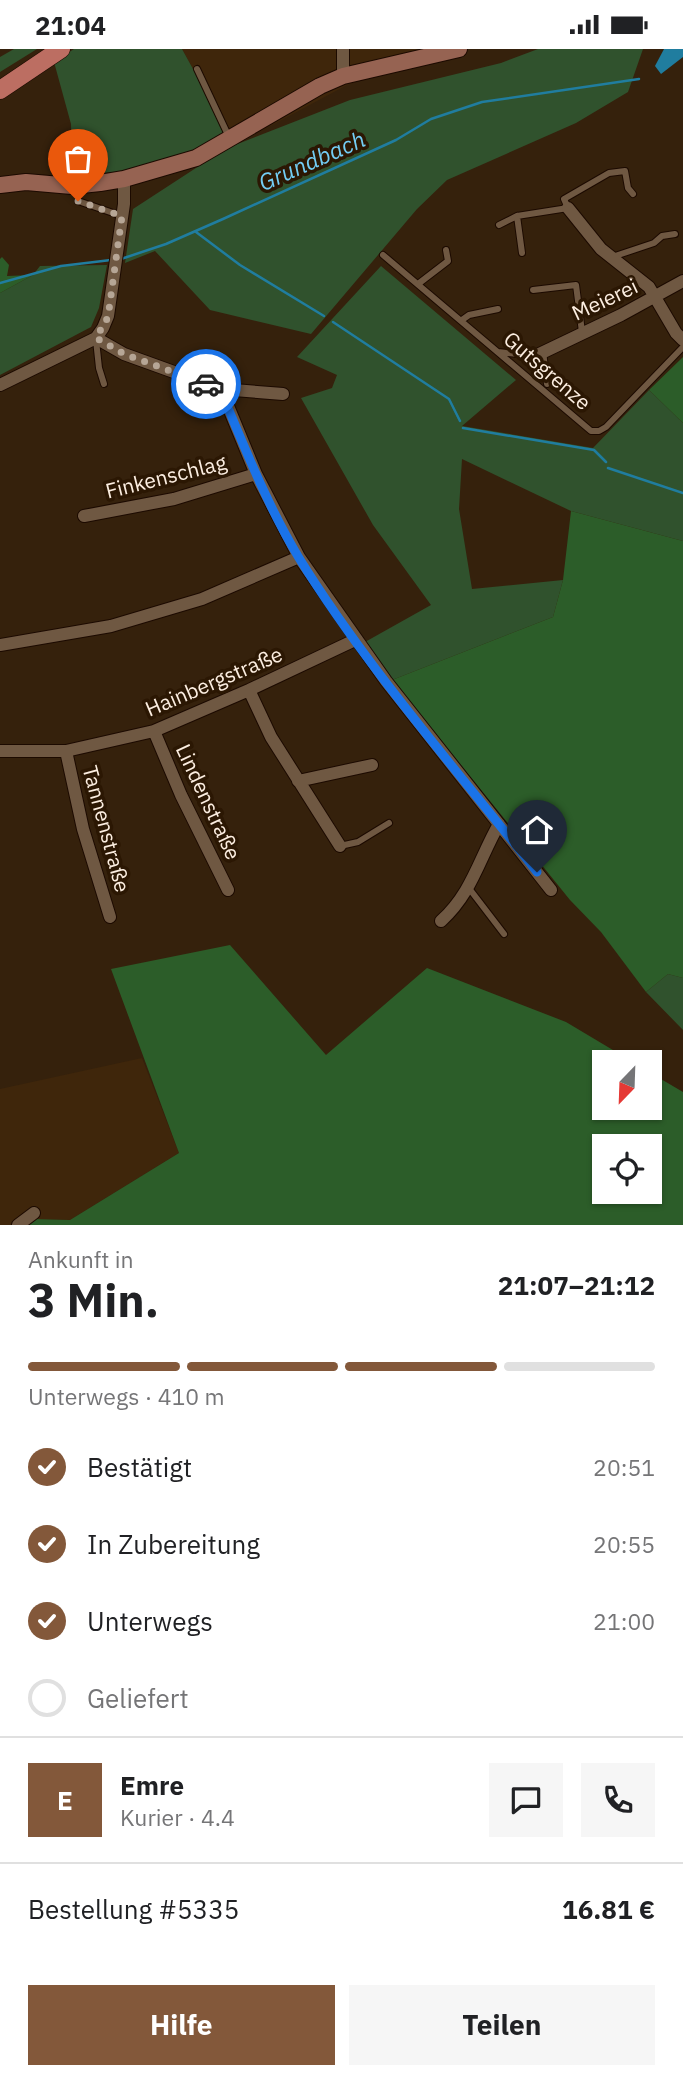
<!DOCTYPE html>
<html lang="de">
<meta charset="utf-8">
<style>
:root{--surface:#fff;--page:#f6f6f6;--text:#202124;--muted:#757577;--line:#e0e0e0;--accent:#83583a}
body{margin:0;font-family:"IBM Plex Sans",sans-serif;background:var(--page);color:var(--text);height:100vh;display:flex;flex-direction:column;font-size:26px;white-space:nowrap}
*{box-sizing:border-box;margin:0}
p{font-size:23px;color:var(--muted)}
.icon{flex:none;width:38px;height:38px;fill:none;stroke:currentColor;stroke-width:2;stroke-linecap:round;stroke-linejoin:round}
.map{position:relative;height:1176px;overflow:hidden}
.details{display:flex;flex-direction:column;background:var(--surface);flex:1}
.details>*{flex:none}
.needle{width:46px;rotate:203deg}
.fabs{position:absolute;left:592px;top:1001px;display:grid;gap:14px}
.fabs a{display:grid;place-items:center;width:70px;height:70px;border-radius:0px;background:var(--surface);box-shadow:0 2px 5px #0004;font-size:35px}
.pin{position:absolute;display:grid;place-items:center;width:60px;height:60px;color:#fff;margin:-72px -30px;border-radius:50% 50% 50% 0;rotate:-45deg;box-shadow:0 0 7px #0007}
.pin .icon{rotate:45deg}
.courier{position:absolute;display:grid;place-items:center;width:70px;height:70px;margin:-35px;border:5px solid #1a73e8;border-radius:50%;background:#fff;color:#222;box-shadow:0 2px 9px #0007}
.head em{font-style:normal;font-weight:700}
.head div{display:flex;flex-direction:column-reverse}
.head{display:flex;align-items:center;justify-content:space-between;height:119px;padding:0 28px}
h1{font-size:46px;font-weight:700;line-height:52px}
.bar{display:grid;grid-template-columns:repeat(4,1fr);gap:10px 7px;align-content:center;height:84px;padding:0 28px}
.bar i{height:9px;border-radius:5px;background:var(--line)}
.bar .active{background:var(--accent)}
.bar p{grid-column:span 4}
.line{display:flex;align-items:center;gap:18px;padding:0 28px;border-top:2px solid var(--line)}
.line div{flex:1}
.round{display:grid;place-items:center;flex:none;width:74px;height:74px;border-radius:0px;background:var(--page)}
ol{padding:0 28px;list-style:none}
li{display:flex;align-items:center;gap:21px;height:77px}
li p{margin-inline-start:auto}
li .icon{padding:7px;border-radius:50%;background:var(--accent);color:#fff;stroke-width:4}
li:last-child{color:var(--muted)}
li i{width:38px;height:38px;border:4px solid var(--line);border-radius:50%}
.action{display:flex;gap:14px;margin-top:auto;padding:14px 28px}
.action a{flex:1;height:80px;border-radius:0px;background:var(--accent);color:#fff;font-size:28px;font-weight:700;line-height:80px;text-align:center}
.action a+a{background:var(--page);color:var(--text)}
.status{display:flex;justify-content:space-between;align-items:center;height:49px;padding:0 35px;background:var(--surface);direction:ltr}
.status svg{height:19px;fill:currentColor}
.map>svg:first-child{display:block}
.built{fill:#3f260b}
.green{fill:#30522d}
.forest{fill:#2c5d29;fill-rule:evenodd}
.water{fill:#207d9f}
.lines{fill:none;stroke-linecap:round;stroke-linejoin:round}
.stream{stroke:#207d9f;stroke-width:2.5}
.lane-casing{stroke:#1c0a00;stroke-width:8}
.street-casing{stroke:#1c0a00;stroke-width:14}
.secondary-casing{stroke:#1c0a00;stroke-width:18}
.primary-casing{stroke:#1c0a00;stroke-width:19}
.lane{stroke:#6f5842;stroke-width:6}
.street{stroke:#6f5842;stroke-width:12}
.secondary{stroke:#966352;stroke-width:16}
.primary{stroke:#bc6e62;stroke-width:18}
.done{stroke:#b6a696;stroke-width:7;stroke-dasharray:0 12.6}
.route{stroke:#1a73e8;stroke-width:9}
.labels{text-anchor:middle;stroke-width:7;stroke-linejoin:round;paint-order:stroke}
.street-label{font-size:21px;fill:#fceee1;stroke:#2b1703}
.water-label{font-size:23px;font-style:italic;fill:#73cdf4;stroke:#2b1703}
</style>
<div class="status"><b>21:04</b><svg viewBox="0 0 49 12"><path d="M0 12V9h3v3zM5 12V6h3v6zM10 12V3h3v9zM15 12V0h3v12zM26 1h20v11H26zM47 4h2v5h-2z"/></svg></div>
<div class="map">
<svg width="683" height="1176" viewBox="0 0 683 1176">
<rect width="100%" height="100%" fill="#35210c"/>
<path class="built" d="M 182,0 L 451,0 L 347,36 L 235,96 Z
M 142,1009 L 179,1104 L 70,1171 L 33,1170 L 23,1176 L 0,1176 L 0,1040 Z"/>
<path class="green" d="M 14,0 L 37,0 L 0,23 L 0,8 Z
M 74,0 L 182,0 L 235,96 L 350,51 L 501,14 L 538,0 L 643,0 L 628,43 L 576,74 L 447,131 L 417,160 L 311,285 L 210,261 L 155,202 L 125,214 L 133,160 L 199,117 L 72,126 L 71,75 L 54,13 Z
M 107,216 L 99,259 L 91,278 L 0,326 L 0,244 L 33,226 L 40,217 Z
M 381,217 L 516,331 L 462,377 L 593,399 L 649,341 L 683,374 L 683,492 L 571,462 L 462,410 L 459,460 L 472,540 L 563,531 L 553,568 L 392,631 L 365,593 L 431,556 L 373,476 L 301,349 L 332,339 L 337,326 L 297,308 Z
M 668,925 L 683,929 L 683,981 L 646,943 Z"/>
<path class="forest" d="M 2,208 L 9,216 L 7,227 L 33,226 L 0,244 L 0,210 Z
M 683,308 L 683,374 L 649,341 Z
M 571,462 L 683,492 L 683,929 L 668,925 L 646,943 L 601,883 L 570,851 L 392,631 L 553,568 L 563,531 Z
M 230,896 L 326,1006 L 427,919 L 566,973 L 633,1013 L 604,1013 L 604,1059 L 649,1059 L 649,1023 L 683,1043 L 683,1176 L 23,1176 L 33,1170 L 70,1171 L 179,1104 L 111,920 ZM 604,1097 L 649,1097 L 649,1143 L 604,1143 Z"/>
<path class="water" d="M 664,0 L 683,0 L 683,8 L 661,25 L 655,17 Z"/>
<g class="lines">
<path class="stream" d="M 196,183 L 240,216 L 324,267
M 121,210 L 166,195 L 223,170 L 396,91 L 431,70 L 482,53 L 639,30
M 0,234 L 61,217 L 111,211
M 333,273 L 449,350 L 460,372
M 463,379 L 594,401 L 606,413
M 608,419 L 683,444"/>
<g class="lane-casing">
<path id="lane" d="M 197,20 L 229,88
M 78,152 L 122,167
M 499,176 L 517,167
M 522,204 L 517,167 L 568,159 L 564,150 L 609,124 L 625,122 L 628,139 L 633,145
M 383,206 L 591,382 L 599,382 L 606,378 L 683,298
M 612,208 L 654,194 L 662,187 L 675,185
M 418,235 L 448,212 L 446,201
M 533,241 L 576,236 L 582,283
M 462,271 L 469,266 L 498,260
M 96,291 L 99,319 L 104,335
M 543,302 L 547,335
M 498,303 L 518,305 L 533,304
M 340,797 L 358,793 L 389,774
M 468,838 L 504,885"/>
</g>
<g class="street-casing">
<path id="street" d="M 343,0 L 343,27
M 568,159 L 601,200 L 649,238 L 676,284 L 683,291
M 96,289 L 124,305 L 221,340 L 283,345
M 531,309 L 621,266 L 683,232
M 0,336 L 96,289 L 103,279 L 108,267 L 124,155 L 124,130
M 221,340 L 256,425 L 299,508 L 386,632 L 551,841
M 84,467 L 174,450 L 256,425
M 0,596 L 111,577 L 202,550 L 299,508
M 249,641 L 271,688 L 340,797
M 154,682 L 181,746 L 228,841
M 0,702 L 66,702 L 154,682 L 249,641 L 355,591
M 66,702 L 83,780 L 110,868
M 298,732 L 372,716
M 441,872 C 472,844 479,810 499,775
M 18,1176 L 34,1164"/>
</g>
<g class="secondary-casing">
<path id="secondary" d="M 0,136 L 26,133 L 72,137 L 100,134 L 124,130 L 196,109 L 320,37 L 343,27 L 459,0"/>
</g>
<g class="primary-casing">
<path id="primary" d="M 0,41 L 61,0"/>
</g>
<use href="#lane" class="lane"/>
<use href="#street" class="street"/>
<use href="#secondary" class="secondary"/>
<use href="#primary" class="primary"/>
</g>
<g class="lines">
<path class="done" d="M 78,152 L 122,167 L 108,268 L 96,289 L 124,305 L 206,335"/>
<path class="route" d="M 206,335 L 220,340 C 244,397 267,456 299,509 C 367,619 457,721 537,823"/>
</g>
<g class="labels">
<g class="street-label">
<text transform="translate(605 251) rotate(-25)" y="7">Meierei</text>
<text transform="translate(547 322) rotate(41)" y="7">Gutsgrenze</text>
<text transform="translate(166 428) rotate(-14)" y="7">Finkenschlag</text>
<text transform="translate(214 633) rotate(-23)" y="7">Hainbergstraße</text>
<text transform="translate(208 753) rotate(65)" y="7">Lindenstraße</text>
<text transform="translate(106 780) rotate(75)" y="7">Tannenstraße</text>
</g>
<g class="water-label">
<text transform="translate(312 112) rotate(-24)" y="8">Grundbach</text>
</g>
</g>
</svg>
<div class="fabs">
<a><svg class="needle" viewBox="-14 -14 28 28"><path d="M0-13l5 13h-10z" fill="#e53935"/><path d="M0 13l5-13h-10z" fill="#757577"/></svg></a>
<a><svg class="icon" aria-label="locate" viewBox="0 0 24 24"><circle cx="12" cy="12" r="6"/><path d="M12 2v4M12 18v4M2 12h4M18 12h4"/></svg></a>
</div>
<div class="pin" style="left:78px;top:152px;background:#ea580c"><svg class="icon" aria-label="bag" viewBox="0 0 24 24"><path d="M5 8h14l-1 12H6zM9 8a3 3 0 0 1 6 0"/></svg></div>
<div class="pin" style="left:537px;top:823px;background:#1f2937"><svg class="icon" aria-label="home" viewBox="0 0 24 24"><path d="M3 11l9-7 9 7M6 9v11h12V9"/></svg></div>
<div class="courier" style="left:206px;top:335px"><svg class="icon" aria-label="car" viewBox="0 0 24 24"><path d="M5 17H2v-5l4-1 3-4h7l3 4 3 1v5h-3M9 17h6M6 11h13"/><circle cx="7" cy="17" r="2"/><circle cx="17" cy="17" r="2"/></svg></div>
</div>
<section class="details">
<div class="head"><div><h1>3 Min.</h1><p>Ankunft in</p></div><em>21:07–21:12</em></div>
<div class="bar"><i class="active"></i><i class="active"></i><i class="active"></i><i></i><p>Unterwegs · 410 m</p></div>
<ol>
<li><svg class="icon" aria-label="check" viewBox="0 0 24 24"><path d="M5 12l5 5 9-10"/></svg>Bestätigt<p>20:51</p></li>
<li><svg class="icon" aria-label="check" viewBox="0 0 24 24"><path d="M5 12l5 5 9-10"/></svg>In Zubereitung<p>20:55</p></li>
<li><svg class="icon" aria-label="check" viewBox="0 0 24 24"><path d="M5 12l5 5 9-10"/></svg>Unterwegs<p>21:00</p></li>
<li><i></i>Geliefert</li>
</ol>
<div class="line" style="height:126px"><b class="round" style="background:var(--accent);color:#fff">E</b><div><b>Emre</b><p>Kurier · 4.4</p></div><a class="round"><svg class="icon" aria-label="chat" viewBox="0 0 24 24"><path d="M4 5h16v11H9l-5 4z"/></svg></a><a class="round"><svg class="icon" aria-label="phone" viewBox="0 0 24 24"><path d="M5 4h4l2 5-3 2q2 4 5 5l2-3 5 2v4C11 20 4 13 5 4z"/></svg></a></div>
<div class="line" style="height:91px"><div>Bestellung #5335</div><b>16.81 €</b></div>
<div class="action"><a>Hilfe</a><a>Teilen</a></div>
</section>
